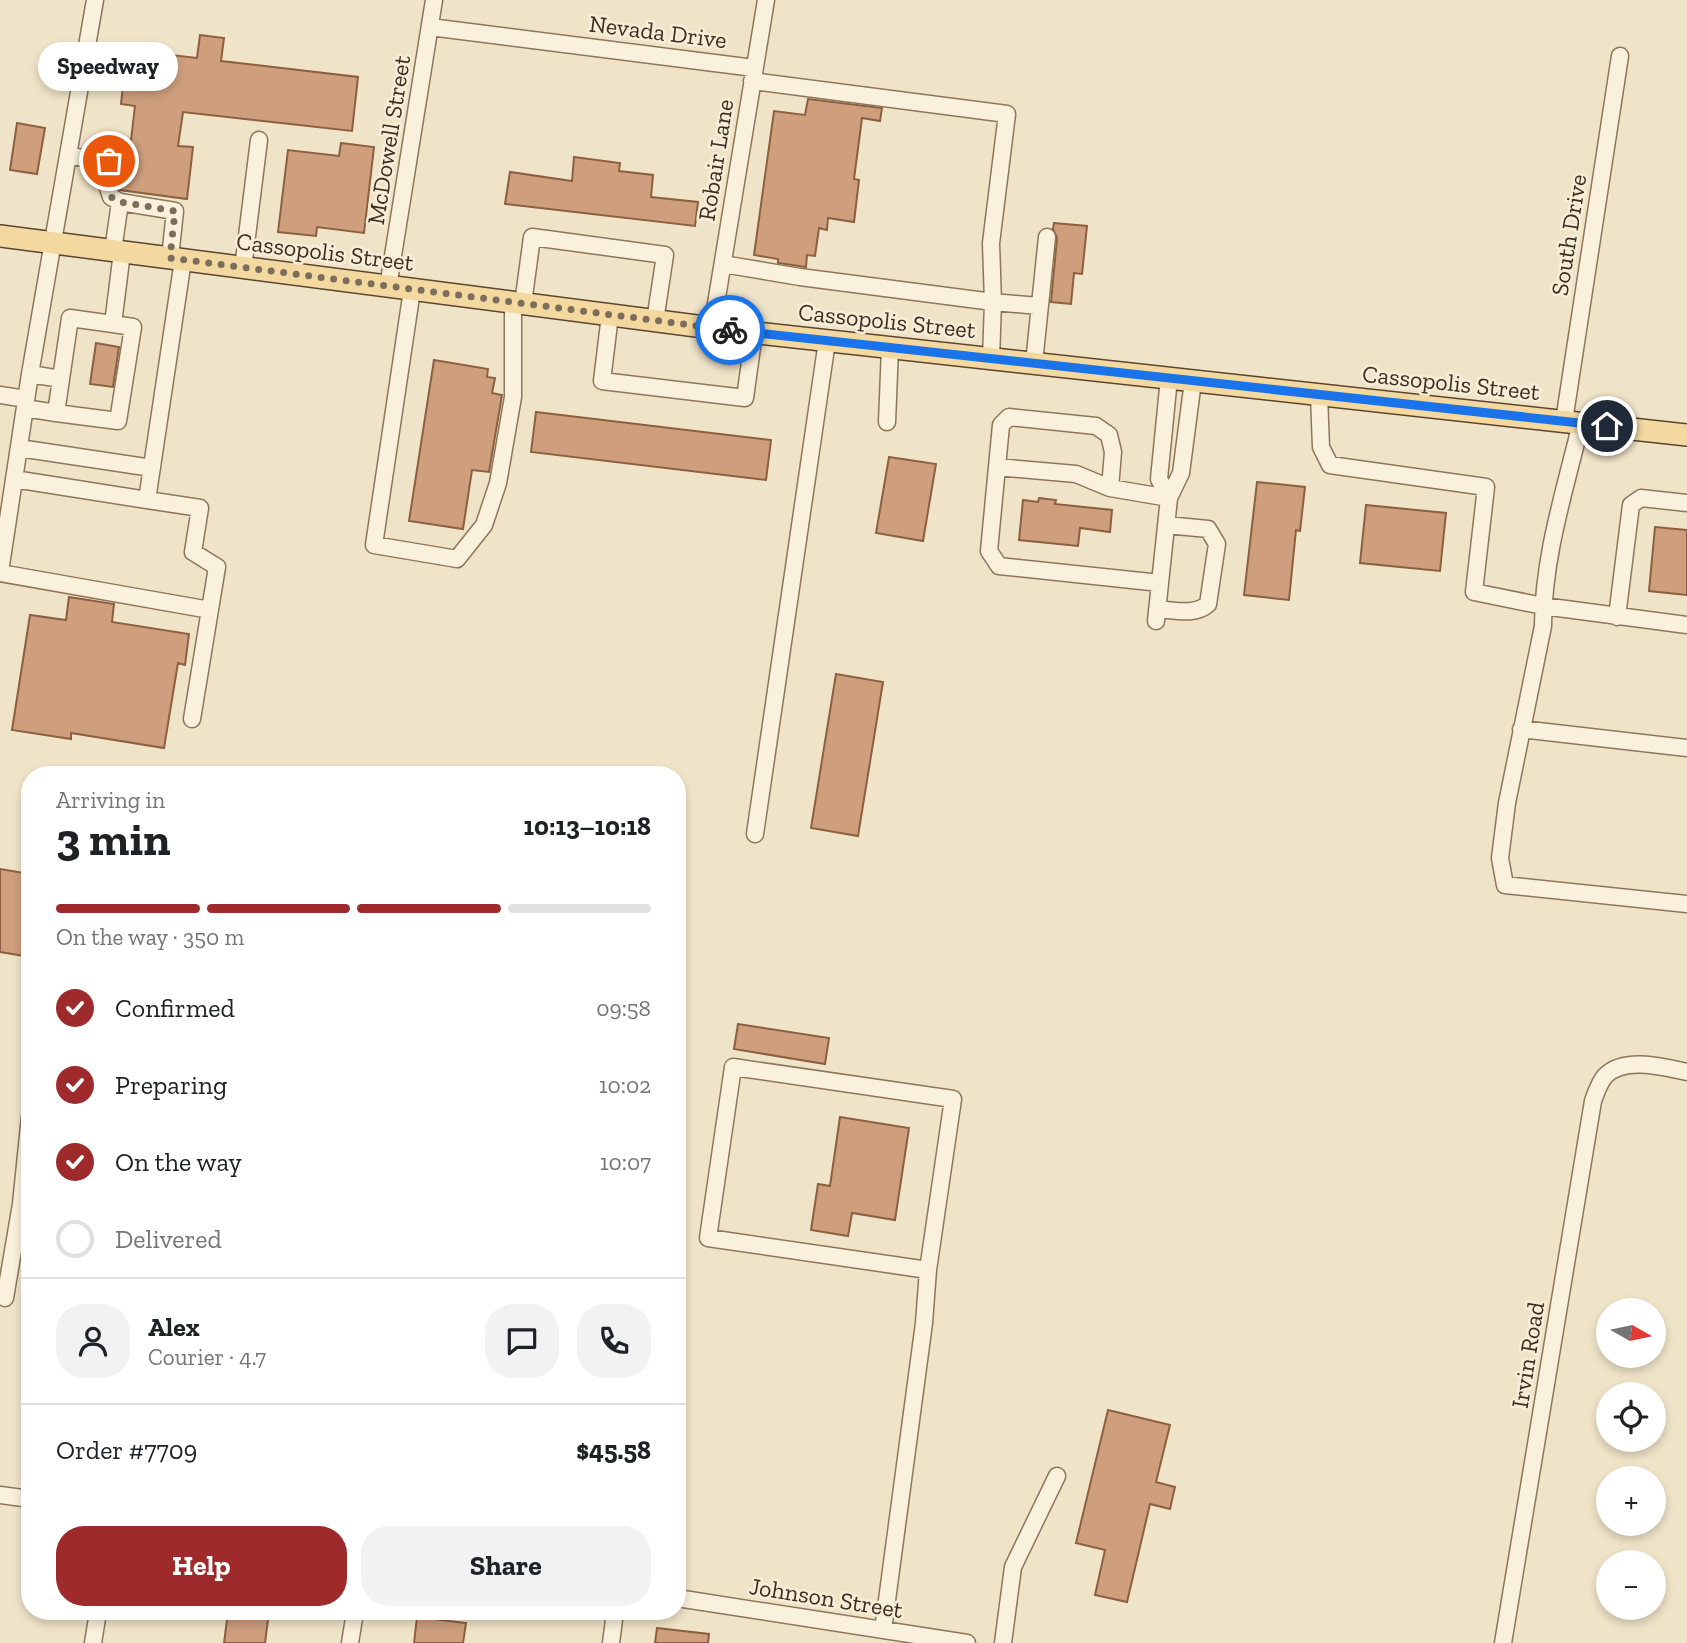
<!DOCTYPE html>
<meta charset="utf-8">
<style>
:root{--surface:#fff;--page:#f2f2f2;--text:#202124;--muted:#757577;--line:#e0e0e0;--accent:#9e2a2b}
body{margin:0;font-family:"Zilla Slab",serif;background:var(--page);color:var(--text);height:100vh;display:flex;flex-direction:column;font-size:26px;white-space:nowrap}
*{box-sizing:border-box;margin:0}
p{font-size:23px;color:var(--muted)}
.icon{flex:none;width:38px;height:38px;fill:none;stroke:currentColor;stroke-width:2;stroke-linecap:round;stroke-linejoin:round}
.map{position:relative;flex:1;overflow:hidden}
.sheet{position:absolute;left:21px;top:766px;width:665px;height:854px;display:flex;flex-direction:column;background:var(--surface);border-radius:28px;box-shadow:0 4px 10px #0003}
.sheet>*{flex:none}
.needle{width:46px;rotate:99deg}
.buttons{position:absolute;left:1596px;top:1298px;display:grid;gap:14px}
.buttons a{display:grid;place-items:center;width:70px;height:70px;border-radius:50%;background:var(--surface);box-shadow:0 4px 10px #0003;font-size:35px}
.pin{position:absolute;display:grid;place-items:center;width:60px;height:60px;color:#fff;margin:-30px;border:4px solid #fff;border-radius:50%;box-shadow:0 2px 7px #0007}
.courier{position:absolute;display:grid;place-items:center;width:70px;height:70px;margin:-35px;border:5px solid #1a73e8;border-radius:50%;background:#fff;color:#222;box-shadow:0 2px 9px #0007}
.bubble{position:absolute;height:49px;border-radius:24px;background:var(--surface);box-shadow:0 4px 10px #0003;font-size:23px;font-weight:800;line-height:49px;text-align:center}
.head em{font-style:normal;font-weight:800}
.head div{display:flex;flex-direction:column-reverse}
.head{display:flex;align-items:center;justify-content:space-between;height:119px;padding:0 35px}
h1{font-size:46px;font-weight:800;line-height:52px}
.bar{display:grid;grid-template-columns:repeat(4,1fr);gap:10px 7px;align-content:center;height:84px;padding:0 35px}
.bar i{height:9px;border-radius:5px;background:var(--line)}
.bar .on{background:var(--accent)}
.bar p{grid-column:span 4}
.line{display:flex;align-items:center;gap:18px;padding:0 35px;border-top:2px solid var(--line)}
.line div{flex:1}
.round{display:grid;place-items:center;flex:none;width:74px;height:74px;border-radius:28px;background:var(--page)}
ol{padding:0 35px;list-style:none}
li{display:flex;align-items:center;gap:21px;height:77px}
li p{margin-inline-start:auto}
li .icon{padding:7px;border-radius:50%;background:var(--accent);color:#fff;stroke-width:4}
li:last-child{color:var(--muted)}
li i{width:38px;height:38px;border:4px solid var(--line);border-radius:50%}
.action{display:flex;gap:14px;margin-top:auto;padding:14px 35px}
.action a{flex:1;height:80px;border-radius:28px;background:var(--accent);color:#fff;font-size:28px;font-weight:800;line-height:80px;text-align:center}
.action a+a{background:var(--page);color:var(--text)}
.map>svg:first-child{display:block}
.building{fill:#cf9f7d;stroke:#8d5f41;stroke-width:2}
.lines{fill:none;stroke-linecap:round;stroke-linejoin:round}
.minor-casing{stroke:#8d765c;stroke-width:19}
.major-casing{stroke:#5b4430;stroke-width:24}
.minor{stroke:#faf1dc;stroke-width:16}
.major{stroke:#f3d9a0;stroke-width:21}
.done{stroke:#7c6e5b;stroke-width:7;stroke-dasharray:0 12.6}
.route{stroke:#1a73e8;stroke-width:9}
.labels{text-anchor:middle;stroke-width:5;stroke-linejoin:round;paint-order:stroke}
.street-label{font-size:24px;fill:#3d2e20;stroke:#f7eed8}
</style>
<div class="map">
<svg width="1687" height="1643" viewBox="0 0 1687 1643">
<rect width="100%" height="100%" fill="#f0e4c8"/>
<path class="building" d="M 200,35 L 224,38 L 221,61 L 358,77 L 352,131 L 183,112 L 178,146 L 193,147 L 187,199 L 120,190 L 118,184 L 119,161 L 117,154 L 118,139 L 131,140 L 135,106 L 121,104 L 127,50 L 197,58 Z
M 808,99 L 882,108 L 880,121 L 862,118 L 854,179 L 859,180 L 854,222 L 828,218 L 827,230 L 819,228 L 815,256 L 807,255 L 806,267 L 778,263 L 778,259 L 754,255 L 774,111 L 805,115 Z
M 17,123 L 45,128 L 37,174 L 10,170 Z
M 341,143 L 374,147 L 364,233 L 317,227 L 316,236 L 278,232 L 288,150 L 339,156 Z
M 574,157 L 620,163 L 619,171 L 653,175 L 651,197 L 698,202 L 695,226 L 505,204 L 510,172 L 572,181 Z
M 1054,223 L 1087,226 L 1082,274 L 1074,273 L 1071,304 L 1051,302 L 1057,238 L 1053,229 Z
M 96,343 L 119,347 L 113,387 L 90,384 Z
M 434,360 L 488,369 L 487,377 L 495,378 L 492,393 L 502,395 L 489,472 L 472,470 L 463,529 L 409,521 Z
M 536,412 L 771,440 L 766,480 L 531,452 Z
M 889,457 L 936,464 L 923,541 L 876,533 Z
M 1257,482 L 1305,487 L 1300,531 L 1296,530 L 1289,600 L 1244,595 Z
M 1039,498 L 1056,500 L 1055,504 L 1112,510 L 1110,532 L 1080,528 L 1078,546 L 1019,540 L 1023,500 L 1038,502 Z
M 1366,505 L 1446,513 L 1440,571 L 1360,563 Z
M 1655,527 L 1687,530 L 1687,595 L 1649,591 Z
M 69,597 L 114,604 L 112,622 L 189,634 L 185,665 L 178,663 L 164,748 L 71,733 L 71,739 L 12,730 L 30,615 L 66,620 Z
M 836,674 L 883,682 L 858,836 L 811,828 Z
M 0,869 L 30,874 L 30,957 L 0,952 Z
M 738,1024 L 829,1038 L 825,1064 L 734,1049 Z
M 840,1117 L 909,1128 L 895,1220 L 852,1213 L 848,1236 L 811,1230 L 818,1184 L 830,1186 Z
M 1108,1410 L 1170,1425 L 1156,1482 L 1175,1487 L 1170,1509 L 1150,1504 L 1127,1602 L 1095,1595 L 1105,1550 L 1076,1543 Z
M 228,1612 L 269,1612 L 265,1643 L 224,1643 Z
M 417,1617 L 466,1623 L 463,1643 L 414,1643 Z
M 657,1628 L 709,1634 L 708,1643 L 655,1643 Z"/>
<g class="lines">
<g class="minor-casing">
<path id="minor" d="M 430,27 L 754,68
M 752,81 L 1007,114 L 991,243 L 993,302 L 1039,306
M 69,156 L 109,161 L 107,185 L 111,197 L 120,202
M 113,251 L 120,202 L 175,211 L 170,258
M 723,264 L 800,277 L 993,302 L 991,359
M 243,268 L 259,140
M 388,287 L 434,0
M 412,290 L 374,545 L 457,559 L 484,525 L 498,483 L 513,397 L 513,303
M 523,304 L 532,237 L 665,255 L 655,321
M 610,315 L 602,381 L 745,398 L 754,333
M 712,328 L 766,0
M 1034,363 L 1047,237
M 30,374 L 61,379 L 70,318 L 113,324 L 122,252
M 1169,378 L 1159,479 L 1169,498
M 0,395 L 26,399
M 1319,395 L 1321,447 L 1330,465 L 1486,487 L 1474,592 L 1543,606 L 1687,625
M 25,408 L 56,413 L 61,379
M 56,413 L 118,421 L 133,327 L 113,324
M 1564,421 L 1620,56
M 887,422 L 890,348
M 1581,423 C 1565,490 1543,557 1543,626 L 1507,803 L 1500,858 L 1505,885 L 1687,904
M 19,448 L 152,468
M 997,467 L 1076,474 L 1110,488
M 14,479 L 147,500 L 183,260
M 147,500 L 200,508 L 193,552 L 217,567 L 192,719
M 0,572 L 30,374 L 95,0
M 0,573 L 210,610
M 1160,583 L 999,566 L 989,551 L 1001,425 L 1009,417 L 1096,426 L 1109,435 L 1113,452 L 1110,488 L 1169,498
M 1157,609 C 1174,610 1195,616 1208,604 L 1217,544 L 1208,529 L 1166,525
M 1617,617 L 1631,505 L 1641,498 L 1687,503
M 1156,621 L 1169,498 L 1181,473 L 1193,381
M 1521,729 L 1687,748
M 755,834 L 827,341
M 5,1298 L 21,1204 L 30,1116
M 0,1495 L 30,1499
M 677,1598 L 967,1643
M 883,1630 L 924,1323 L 928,1270 L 953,1099 L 733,1067 L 708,1238 L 928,1270
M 93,1643 L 98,1612
M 350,1643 L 355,1612
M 611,1643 L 615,1612
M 1003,1643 L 1013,1567 L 1057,1476
M 1503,1643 L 1593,1101 C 1596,1093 1599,1083 1605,1076 C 1624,1056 1664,1067 1687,1072"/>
</g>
<g class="major-casing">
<path id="major" d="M 0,236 L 712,328 L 1687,435"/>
</g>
<use href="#minor" class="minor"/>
<use href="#major" class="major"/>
</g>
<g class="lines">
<path class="done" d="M 109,161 L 107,185 L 111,197 L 120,202 L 175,211 L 170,258 L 730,330"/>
<path class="route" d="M 730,330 L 1607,426"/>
</g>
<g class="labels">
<g class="street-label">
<text transform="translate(658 32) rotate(7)" y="8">Nevada Drive</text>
<text transform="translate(389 140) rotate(-81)" y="8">McDowell Street</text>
<text transform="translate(716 160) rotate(-81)" y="8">Robair Lane</text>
<text transform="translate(1569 235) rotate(-81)" y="8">South Drive</text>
<text transform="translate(325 252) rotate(7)" y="8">Cassopolis Street</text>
<text transform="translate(887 321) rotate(6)" y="8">Cassopolis Street</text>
<text transform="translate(1451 383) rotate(6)" y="8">Cassopolis Street</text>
<text transform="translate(1528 1355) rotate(-81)" y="8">Irvin Road</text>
<text transform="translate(826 1598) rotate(9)" y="8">Johnson Street</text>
</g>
</g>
</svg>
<div class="buttons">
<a><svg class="needle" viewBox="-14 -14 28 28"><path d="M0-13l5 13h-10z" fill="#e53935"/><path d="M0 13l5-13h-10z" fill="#757577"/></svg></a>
<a><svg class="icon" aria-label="locate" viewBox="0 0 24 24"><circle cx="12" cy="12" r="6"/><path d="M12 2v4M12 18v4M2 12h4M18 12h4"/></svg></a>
<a>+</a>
<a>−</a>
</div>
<div class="pin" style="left:109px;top:161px;background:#ea580c"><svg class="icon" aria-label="bag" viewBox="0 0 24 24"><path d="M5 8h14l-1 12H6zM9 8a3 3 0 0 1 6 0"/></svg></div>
<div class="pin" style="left:1607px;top:426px;background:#1f2937"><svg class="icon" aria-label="home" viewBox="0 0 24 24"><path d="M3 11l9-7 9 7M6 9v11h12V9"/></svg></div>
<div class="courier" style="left:730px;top:330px"><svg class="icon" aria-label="bike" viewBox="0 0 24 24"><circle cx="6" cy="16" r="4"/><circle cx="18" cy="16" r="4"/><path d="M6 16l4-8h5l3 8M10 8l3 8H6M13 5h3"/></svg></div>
<div class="bubble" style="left:38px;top:42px;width:140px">Speedway</div>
<section class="sheet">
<div class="head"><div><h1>3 min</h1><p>Arriving in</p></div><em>10:13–10:18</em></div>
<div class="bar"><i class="on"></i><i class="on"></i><i class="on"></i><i></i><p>On the way · 350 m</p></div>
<ol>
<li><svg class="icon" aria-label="check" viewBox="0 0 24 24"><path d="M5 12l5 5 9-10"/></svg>Confirmed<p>09:58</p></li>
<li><svg class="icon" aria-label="check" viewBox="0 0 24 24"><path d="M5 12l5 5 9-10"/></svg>Preparing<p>10:02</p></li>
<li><svg class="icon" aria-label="check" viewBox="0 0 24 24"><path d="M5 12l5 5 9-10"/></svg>On the way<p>10:07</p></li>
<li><i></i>Delivered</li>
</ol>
<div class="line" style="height:126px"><a class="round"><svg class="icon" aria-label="person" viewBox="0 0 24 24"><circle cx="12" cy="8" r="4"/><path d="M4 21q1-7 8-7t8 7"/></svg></a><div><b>Alex</b><p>Courier · 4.7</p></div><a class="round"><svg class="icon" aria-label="chat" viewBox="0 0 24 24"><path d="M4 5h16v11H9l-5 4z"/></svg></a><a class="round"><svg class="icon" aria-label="phone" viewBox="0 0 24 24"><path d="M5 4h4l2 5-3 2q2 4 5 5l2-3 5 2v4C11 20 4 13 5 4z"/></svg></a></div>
<div class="line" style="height:91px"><div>Order #7709</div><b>$45.58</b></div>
<div class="action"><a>Help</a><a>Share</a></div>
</section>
</div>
